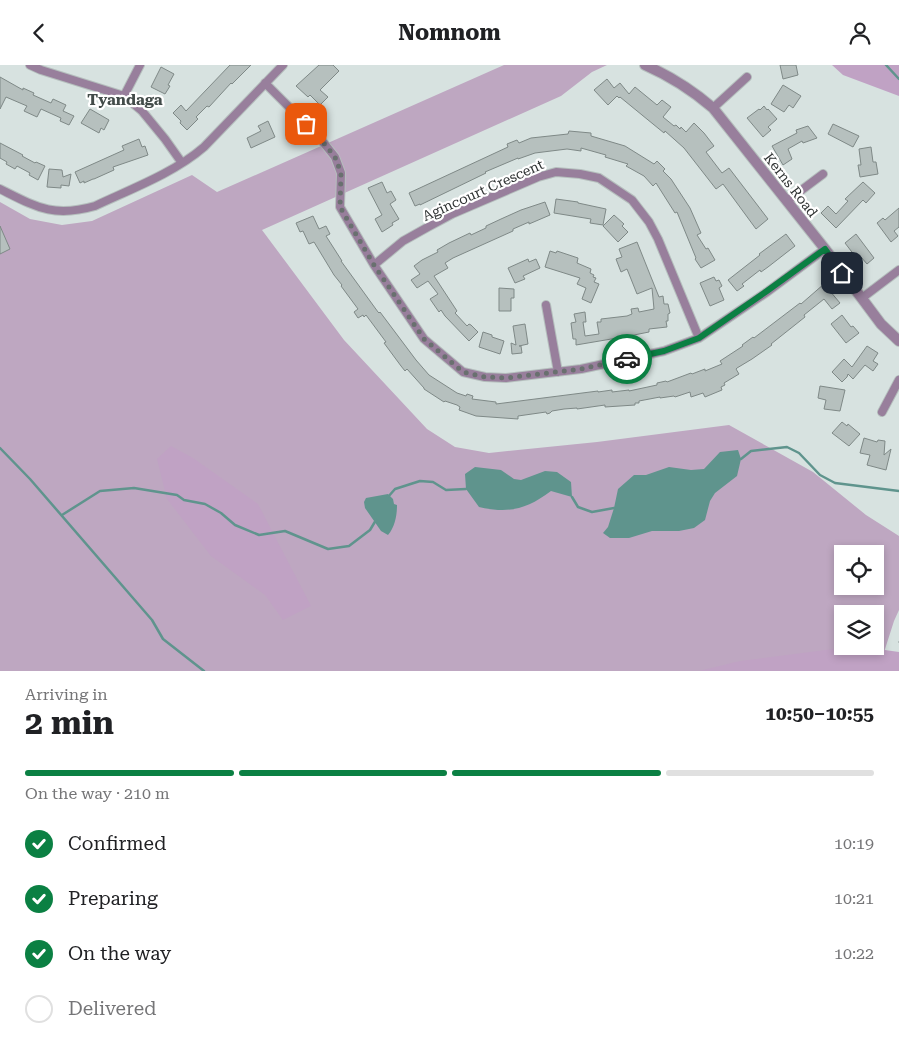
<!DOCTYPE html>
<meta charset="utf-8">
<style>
:root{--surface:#fff;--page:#f6f6f6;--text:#202124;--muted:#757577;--line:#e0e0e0;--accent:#0b8043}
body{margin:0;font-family:"Roboto Serif",serif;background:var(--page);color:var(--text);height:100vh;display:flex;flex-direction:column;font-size:19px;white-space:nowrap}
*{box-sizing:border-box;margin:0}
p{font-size:16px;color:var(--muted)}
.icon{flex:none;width:28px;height:28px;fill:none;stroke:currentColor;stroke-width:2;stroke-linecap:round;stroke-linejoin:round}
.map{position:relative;height:606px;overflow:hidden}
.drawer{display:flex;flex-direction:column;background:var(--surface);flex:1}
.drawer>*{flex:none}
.fabs{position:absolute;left:834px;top:480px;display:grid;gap:10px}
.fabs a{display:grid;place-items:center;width:50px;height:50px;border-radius:0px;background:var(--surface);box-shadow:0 2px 8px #0003;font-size:25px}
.pin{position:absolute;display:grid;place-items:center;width:42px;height:42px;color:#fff;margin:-21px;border-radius:10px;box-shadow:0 2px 8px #0006}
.courier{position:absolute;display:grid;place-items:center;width:50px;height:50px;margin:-25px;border:4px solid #0b8043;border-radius:50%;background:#fff;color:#222;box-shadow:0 1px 6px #0007}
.summary em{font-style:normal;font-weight:700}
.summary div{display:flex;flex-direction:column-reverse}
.summary{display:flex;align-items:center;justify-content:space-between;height:85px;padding:0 25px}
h1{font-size:32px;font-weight:700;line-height:38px}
.bar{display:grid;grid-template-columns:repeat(4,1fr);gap:8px 5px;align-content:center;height:60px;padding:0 25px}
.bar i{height:6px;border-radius:4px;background:var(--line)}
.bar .active{background:var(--accent)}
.bar p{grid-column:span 4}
ol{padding:0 25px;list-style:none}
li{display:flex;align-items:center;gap:15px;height:55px}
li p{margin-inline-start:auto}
li .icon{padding:5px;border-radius:50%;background:var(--accent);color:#fff;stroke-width:4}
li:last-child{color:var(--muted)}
li i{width:28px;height:28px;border:2px solid var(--line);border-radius:50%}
header{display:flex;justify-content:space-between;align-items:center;height:65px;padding:0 25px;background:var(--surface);font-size:22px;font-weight:700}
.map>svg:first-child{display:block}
.green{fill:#bea7c1;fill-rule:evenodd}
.forest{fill:#c0a2c4}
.water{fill:#5f948d}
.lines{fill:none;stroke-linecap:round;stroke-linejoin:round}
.stream{stroke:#5f948d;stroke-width:2.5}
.building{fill:#b6c0be;stroke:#7f8987}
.minor-casing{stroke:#b5bfbd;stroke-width:10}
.tertiary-casing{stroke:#b5bfbd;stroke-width:12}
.path{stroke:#959d9c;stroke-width:1;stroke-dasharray:1 4;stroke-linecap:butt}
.minor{stroke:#987f9c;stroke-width:8}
.tertiary{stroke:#987f9c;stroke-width:10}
.done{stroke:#69706f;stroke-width:5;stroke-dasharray:0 9}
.route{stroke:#0b8043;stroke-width:6}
.labels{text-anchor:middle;stroke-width:4.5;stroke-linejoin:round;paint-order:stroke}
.street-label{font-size:14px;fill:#2e3232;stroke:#fff}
.neighbourhood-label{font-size:15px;font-weight:bold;fill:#424b49;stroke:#fff}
</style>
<header><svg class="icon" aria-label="back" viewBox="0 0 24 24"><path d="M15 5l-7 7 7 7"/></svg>Nomnom<svg class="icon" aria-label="person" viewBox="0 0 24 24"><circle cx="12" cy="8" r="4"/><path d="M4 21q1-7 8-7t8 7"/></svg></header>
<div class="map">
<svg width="899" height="606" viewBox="0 0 899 606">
<rect width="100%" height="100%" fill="#d7e2e0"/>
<path class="green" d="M 504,0 L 607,0 L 592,7 L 561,31 L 262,165 L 344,275 L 427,364 L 455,382 L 489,388 L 597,377 L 729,360 L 813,407 L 866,450 L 899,471 L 899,545 L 894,556 L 878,606 L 0,606 L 0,137 L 30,154 L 62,160 L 92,156 L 192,110 L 217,127 ZM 842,489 L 875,489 L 875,521 L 842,521 ZM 842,549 L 875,549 L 875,581 L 842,581 Z"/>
<path class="forest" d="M 832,0 L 899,0 L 899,31 L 843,10 Z
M 171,381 L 193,393 L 258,439 L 311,541 L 283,555 L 265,530 L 211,491 L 167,434 L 157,394 Z
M 871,583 L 899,587 L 899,606 L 699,606 L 740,596 L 833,584 Z"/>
<path class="water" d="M 738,385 L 741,394 L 737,411 L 715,428 L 710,436 L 705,455 L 694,463 L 679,466 L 652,466 L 629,473 L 610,473 L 603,468 L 608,462 L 614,443 L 618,424 L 634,410 L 646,410 L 669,402 L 691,405 L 704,404 L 720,387 Z
M 475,402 L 501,405 L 514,414 L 521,415 L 545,406 L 557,407 L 571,417 L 572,432 L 551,426 C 527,444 509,449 479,442 L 466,424 L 465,409 Z
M 388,429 L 393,434 L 394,439 L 397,440 C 397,450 395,462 388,470 L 381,466 L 365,443 L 364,437 L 366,433 Z"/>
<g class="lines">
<path class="stream" d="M 886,0 L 899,14
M 0,383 L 30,414 L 152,555 L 163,574 L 204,606
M 741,394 L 751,386 L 787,382 L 799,388 L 820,410 L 835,418 L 899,426
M 388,432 L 395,424 L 420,416 L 433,417 L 446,425 L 466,424
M 572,432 L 578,442 L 592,447 L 614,443
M 62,450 L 100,426 L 134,423 L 177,430 L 184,435 L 205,439 L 221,448 L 235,460 L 259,470 L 285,466 L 328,484 L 349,481 L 370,465 L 376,455"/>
</g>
<path class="building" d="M 230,0 L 251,0 L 232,19 L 231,18 L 209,42 L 207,41 L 196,52 L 198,54 L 187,65 L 180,58 L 181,56 L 173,48 L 181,40 L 186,46 Z
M 319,0 L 333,0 L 339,6 L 320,25 L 328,32 L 320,40 L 310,30 L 308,32 L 296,21 Z
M 780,0 L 796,0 L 798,10 L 783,14 Z
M 161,2 L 174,9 L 168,20 L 170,21 L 165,29 L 151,22 Z
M 0,12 L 23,25 L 23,23 L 34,28 L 33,30 L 51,38 L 53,34 L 66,40 L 63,46 L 74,51 L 69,60 L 60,56 L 61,53 L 41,44 L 37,52 L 24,46 L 27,41 L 6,32 L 0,44 Z
M 607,14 L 614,23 L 620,18 L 629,29 L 635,22 L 657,40 L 662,35 L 671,42 L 663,52 L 674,61 L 676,60 L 680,64 L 681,62 L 686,67 L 694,58 L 704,68 L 714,81 L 706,87 L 722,108 L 729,103 L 768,154 L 756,164 L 723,119 L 716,124 L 684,83 L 665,66 L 664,68 L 620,32 L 619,33 L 617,31 L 608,40 L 594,25 Z
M 783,20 L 801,31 L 793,43 L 789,40 L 784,47 L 771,39 Z
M 764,41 L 767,45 L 768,44 L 777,54 L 768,62 L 771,65 L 763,72 L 747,53 L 759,44 L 760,45 Z
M 90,44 L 109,55 L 104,65 L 101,63 L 99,68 L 81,58 Z
M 268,56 L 275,72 L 251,83 L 247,73 L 261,66 L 258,61 Z
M 833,59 L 859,71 L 853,82 L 828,69 Z
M 808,61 L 817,73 L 803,78 L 802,76 L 788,84 L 792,94 L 783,100 L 772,81 L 797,68 L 796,65 Z
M 569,66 L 591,68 L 591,71 L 625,81 L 654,99 L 657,96 L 665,104 L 663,106 L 671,114 L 690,143 L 701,168 L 697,170 L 706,184 L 708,183 L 715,195 L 701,203 L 695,194 L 696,193 L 677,147 L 675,148 L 656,118 L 653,121 L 644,111 L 626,101 L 628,99 L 605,92 L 606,90 L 581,83 L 581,86 L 567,84 L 535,88 L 518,94 L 518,93 L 485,107 L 486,108 L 420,140 L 420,139 L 415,141 L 409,128 L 508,82 L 507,79 L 517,75 L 519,78 L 531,73 L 568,69 Z
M 139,74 L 142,82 L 145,81 L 148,90 L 113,102 L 114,105 L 94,114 L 93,114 L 84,118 L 84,116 L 80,118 L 75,107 L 124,85 L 122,81 Z
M 0,78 L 23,90 L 22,91 L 35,98 L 36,97 L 45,101 L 38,115 L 29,110 L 30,108 L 17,101 L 15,104 L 6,99 L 7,97 L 0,93 Z
M 871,82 L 873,97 L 876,97 L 878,109 L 860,112 L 858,100 L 861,100 L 859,84 Z
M 49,104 L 62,105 L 63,112 L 71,109 L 69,121 L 61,120 L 61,123 L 47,122 Z
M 382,117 L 387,128 L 391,126 L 396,135 L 390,139 L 399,154 L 392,158 L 393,160 L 382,167 L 375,154 L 382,150 L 368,123 Z
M 863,117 L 875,128 L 866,138 L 863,135 L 836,163 L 821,148 L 828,141 L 836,149 L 848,136 L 845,134 Z
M 556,134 L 578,137 L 578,138 L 606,144 L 603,160 L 590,158 L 591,154 L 554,148 Z
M 545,137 L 550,150 L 529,159 L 529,157 L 513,164 L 513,166 L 453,193 L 445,198 L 448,203 L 434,211 L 457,246 L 455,248 L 467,261 L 469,259 L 471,260 L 478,267 L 469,276 L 445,251 L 441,245 L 439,247 L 430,234 L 438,229 L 428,216 L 417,223 L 411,215 L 420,209 L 414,201 L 422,195 L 438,187 L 437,185 L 449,178 L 470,168 L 471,170 L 486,163 L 486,161 L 501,154 L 521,145 Z
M 899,143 L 899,162 L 894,166 L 898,171 L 891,177 L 877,158 L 883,153 L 885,155 Z
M 614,150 L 624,159 L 622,161 L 628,167 L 618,177 L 603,161 Z
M 313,151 L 319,164 L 326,161 L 330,169 L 326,171 L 342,196 L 341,196 L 378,247 L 379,248 L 380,247 L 416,295 L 429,310 L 457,328 L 466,331 L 467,329 L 473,331 L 472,334 L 496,337 L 496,339 L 598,326 L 598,327 L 612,325 L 612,327 L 629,325 L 629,326 L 657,320 L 657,318 L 666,316 L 667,317 L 691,308 L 692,309 L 705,304 L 705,306 L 722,299 L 720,296 L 743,281 L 742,280 L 753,272 L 754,273 L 800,238 L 801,239 L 824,219 L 840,238 L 832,244 L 824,234 L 804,250 L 805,252 L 771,279 L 772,280 L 752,294 L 737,303 L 736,304 L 739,309 L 724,318 L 725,320 L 721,322 L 722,325 L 705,332 L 703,328 L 691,332 L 690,327 L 675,332 L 674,331 L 660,333 L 660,332 L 639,336 L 639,338 L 635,338 L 635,340 L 605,342 L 605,340 L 577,344 L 577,343 L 564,344 L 552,346 L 550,348 L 547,349 L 546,347 L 518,351 L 518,354 L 476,351 L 459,345 L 460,342 L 457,340 L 445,336 L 444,337 L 424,324 L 424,323 L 407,304 L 405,306 L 401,301 L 384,278 L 386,277 L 366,250 L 364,252 L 363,250 L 358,253 L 354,247 L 358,244 L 341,221 L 342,220 L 334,210 L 314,177 L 309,179 L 303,166 L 300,167 L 296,158 Z
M 0,161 L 10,184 L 0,189 Z
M 786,169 L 795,181 L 768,202 L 761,207 L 760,205 L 742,219 L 744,221 L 737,226 L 728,215 L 760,190 L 759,189 Z
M 856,169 L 874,193 L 867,199 L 861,192 L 858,195 L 845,178 Z
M 637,177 L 659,232 L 663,231 L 664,239 L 668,239 L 670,248 L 668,249 L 668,256 L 666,256 L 667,262 L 649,264 L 649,267 L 629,271 L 576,280 L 576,274 L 573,274 L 571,258 L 576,257 L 574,249 L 585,247 L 586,257 L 583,257 L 585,271 L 599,269 L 597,257 L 601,257 L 601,254 L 627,251 L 632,249 L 631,244 L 638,243 L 639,247 L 654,244 L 652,223 L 637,229 L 627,204 L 621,207 L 616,194 L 622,192 L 619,184 Z
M 550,186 L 556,188 L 557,186 L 578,193 L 577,198 L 591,204 L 590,208 L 594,210 L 593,212 L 596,213 L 594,217 L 599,219 L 591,238 L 582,234 L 586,223 L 577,219 L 580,213 L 545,202 Z
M 528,194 L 529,197 L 536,194 L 540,203 L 523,211 L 525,214 L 515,218 L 508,203 Z
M 714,212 L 716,216 L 719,215 L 722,221 L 719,223 L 724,235 L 710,241 L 700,218 Z
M 499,223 L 514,224 L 514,233 L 511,233 L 511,246 L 499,246 Z
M 842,250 L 851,262 L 853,261 L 859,268 L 846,278 L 831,259 Z
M 525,259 L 528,279 L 519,281 L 521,281 L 522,288 L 512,289 L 511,278 L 516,280 L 513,261 Z
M 483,267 L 492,270 L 492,272 L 504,276 L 500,289 L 479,282 Z
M 867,281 L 878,288 L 873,296 L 878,299 L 873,306 L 865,300 L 853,314 L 848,309 L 847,312 L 842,317 L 832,307 L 844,294 L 852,302 Z
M 820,321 L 845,325 L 840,346 L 824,344 L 826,335 L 818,333 Z
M 842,357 L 847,361 L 848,359 L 860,369 L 849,381 L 832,368 Z
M 864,373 L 877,377 L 878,375 L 885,376 L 884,390 L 891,384 L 886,405 L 867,400 L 870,390 L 860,388 Z"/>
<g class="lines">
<g class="minor-casing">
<path id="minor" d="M 30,0 L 41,5 L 124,31 L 142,46 L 165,74 L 182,98
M 265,18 L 319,72 L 335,92 L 341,108 L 340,142 L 374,200 L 424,274 L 463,307 L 485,312 L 506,313 L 581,304 L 664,286 L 699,273 L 767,227 L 825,184
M 124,31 L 140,0
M 713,43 L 747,12
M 0,124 C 36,142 53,153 95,141 C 131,124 174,108 204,82 L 283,0
M 787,136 L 823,109
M 374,200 L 403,176 L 428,162 L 452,149 L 538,112 L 556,107 L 580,109 L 599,113 L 632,135 L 649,157 L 658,174 L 699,273
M 862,233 L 899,205
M 546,240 L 558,307
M 882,347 L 899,315"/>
</g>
<g class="tertiary-casing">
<path id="tertiary" d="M 645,0 C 670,11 692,25 713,43 L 825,184 L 881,259 L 899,276"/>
</g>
<path class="path" d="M 898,577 L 899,577"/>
<use href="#minor" class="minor"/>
<use href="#tertiary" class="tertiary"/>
</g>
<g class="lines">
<path class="done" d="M 306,59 L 319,72 L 335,92 L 341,108 L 340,142 L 374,200 L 424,274 L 463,307 L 485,312 L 506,313 L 581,304 L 627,294"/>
<path class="route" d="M 627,294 L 664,286 L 699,273 L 767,226 L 825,184 L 842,208"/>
</g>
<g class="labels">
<g class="street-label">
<text transform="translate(791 120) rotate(52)" y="5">Kerns Road</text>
<text transform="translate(483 125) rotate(-24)" y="5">Agincourt Crescent</text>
</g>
<g class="neighbourhood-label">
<text x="125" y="40">Tyandaga</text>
</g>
</g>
</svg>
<div class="fabs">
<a><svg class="icon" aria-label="locate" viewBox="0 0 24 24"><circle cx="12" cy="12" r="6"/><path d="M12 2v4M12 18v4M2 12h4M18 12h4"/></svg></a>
<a><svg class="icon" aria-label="layers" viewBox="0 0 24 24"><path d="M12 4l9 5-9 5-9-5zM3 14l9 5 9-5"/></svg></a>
</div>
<div class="pin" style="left:306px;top:59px;background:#ea580c"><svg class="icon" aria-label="bag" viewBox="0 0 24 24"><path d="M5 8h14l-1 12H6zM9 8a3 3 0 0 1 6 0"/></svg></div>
<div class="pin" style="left:842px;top:208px;background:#1f2937"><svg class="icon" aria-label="home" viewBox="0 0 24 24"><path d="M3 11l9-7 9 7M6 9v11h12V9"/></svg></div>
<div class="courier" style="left:627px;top:294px"><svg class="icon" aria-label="car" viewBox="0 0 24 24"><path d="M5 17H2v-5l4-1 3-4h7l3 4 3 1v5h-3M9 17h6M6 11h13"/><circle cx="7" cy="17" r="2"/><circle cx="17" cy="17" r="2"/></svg></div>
</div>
<section class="drawer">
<div class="summary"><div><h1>2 min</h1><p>Arriving in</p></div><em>10:50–10:55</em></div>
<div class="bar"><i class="active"></i><i class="active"></i><i class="active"></i><i></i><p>On the way · 210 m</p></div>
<ol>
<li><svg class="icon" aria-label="check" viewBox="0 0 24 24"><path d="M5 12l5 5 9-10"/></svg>Confirmed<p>10:19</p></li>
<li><svg class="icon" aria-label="check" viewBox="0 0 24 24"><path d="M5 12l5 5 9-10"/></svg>Preparing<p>10:21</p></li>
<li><svg class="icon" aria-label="check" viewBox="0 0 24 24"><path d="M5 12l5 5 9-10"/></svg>On the way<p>10:22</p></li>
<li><i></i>Delivered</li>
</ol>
</section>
